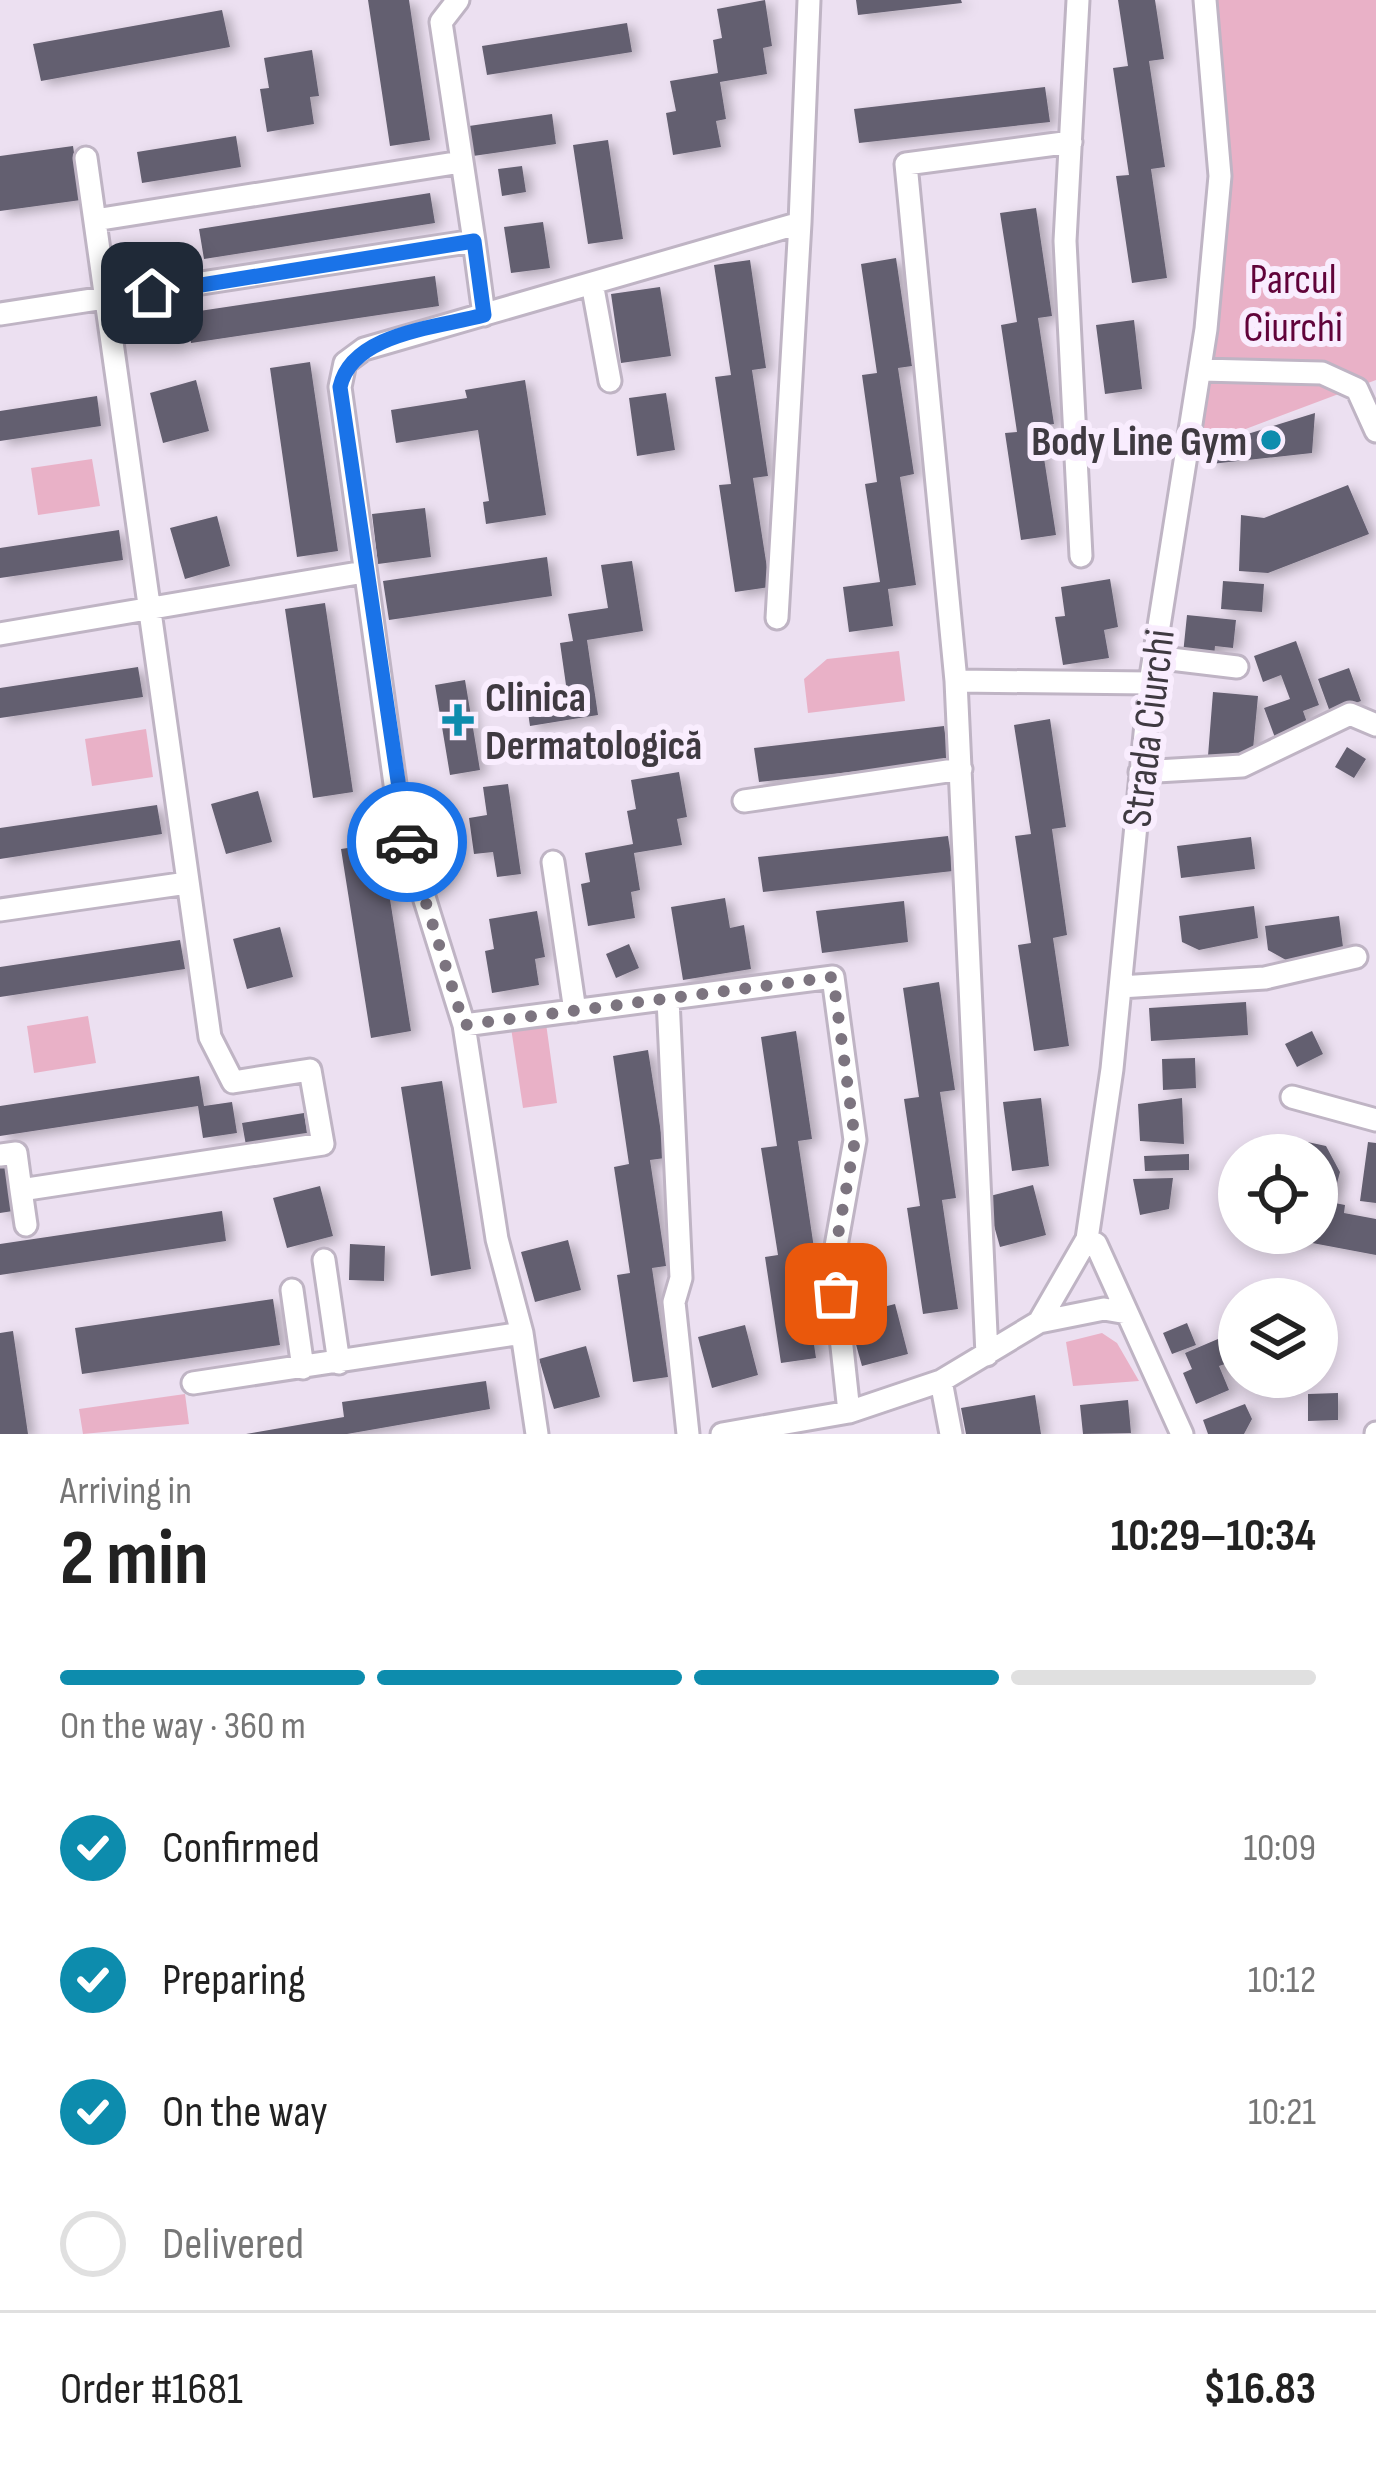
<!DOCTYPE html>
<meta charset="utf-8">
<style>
:root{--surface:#fff;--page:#f6f6f6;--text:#222;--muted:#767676;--line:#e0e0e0;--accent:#0d8cad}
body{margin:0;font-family:"Sofia Sans Condensed",sans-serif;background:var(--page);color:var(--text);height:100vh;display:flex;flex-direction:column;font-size:45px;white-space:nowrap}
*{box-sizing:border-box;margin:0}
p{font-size:39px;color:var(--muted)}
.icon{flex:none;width:66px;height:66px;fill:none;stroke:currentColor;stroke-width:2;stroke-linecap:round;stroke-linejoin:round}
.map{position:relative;height:1434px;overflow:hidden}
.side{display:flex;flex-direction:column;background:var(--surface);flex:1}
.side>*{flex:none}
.buttons{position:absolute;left:1218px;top:1134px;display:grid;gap:24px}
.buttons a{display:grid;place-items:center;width:120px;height:120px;border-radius:50%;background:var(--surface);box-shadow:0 6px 18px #0003;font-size:60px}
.pin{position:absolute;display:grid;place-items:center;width:102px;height:102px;color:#fff;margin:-51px;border-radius:24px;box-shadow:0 6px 18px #0006}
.courier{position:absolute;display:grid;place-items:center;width:120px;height:120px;margin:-60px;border:9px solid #1a73e8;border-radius:50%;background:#fff;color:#222;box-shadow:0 3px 15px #0007}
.summary em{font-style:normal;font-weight:700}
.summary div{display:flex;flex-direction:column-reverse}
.summary{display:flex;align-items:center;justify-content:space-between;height:204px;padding:0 60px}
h1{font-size:78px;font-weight:700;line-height:90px}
.bar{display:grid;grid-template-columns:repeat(4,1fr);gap:18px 12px;align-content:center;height:144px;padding:0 60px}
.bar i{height:15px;border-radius:9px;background:var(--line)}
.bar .current{background:var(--accent)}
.bar p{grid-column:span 4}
.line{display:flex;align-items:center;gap:30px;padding:0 60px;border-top:3px solid var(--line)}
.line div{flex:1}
ol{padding:0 60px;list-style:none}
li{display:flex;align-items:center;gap:36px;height:132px}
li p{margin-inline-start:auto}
li .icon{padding:12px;border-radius:50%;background:var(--accent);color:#fff;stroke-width:4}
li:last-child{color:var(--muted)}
li i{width:66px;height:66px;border:6px solid var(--line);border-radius:50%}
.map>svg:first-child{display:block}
.green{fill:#e9b1c7}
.building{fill:#645f70;filter:url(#shadow)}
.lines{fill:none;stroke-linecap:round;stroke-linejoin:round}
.minor-casing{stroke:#bfb4c4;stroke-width:27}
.minor{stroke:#fff;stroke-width:21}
.done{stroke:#7c747f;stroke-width:12;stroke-dasharray:0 21.6}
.route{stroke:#1a73e8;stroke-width:15}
.poi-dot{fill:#0d8cad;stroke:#f9edfe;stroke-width:4.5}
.labels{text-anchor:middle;stroke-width:12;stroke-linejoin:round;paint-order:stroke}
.park-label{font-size:42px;fill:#61033a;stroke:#f9edfe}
.poi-label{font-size:42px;font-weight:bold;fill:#3f3a41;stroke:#f9edfe;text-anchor:end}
.street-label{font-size:42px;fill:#3f3a41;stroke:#f9edfe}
</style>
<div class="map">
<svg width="1376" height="1434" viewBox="0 0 1376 1434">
<defs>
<filter id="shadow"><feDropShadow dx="7" dy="4" stdDeviation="6" flood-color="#0004"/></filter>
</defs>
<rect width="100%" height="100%" fill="#ece0f1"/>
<path class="green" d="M 1205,0 L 1376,0 L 1376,380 L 1243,430 L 1192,442 L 1220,176 Z
M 92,459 L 100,506 L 38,515 L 31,468 Z
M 899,651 L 905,701 L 808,713 L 804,679 L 827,659 Z
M 146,729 L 153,777 L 92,786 L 85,739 Z
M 88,1016 L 96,1063 L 34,1073 L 27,1026 Z
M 545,1016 L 557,1103 L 523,1108 L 510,1021 Z
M 1102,1333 L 1117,1343 L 1139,1381 L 1073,1386 L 1066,1342 Z
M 185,1394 L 189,1424 L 83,1434 L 79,1409 Z"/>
<path class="building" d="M 368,0 L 409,0 L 430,140 L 390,146 Z
M 765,0 L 772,46 L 763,48 L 767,74 L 720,82 L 726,119 L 716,121 L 721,147 L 673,155 L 666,113 L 676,111 L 670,81 L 718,73 L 713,40 L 722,38 L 717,9 Z
M 856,0 L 961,0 L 962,3 L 858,15 Z
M 1118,0 L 1155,0 L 1164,59 L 1149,61 L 1165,167 L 1151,169 L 1167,278 L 1132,283 L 1116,176 L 1129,175 L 1113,68 L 1128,66 Z
M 222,10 L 230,47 L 41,81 L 33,44 Z
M 627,23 L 632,52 L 487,75 L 482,46 Z
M 312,50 L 319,96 L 310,97 L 314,124 L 267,132 L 260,89 L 269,88 L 264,58 Z
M 1045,87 L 1050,122 L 859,143 L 854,109 Z
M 552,114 L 556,144 L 473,156 L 469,126 Z
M 236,136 L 241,167 L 142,183 L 137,152 Z
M 608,140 L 623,239 L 588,244 L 573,145 Z
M 73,146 L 81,200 L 0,211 L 0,156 Z
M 522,166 L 526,192 L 502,196 L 498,169 Z
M 430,193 L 435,223 L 204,259 L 199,229 Z
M 1036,208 L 1052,316 L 1038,318 L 1054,424 L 1039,426 L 1056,535 L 1021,540 L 1005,433 L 1017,432 L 1001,325 L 1017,322 L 1000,213 Z
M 543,222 L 550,268 L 511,273 L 504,227 Z
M 896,258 L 912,366 L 898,368 L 914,474 L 900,477 L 916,585 L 888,589 L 893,626 L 849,632 L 843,587 L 880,582 L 865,484 L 877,482 L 862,375 L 877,373 L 861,264 Z
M 750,260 L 766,368 L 752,370 L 768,476 L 753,478 L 770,587 L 735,592 L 719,485 L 731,484 L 715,377 L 731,375 L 714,265 Z
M 435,276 L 439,306 L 191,343 L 186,313 Z
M 660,287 L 671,356 L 621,363 L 611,294 Z
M 1134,320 L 1142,389 L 1105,394 L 1096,325 Z
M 310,362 L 338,551 L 297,557 L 270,368 Z
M 196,380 L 209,431 L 163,443 L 150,393 Z
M 525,380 L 546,515 L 486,524 L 483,502 L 489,501 L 478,430 L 396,443 L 391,410 L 467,398 L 465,390 Z
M 666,393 L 675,450 L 637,456 L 629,398 Z
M 97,396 L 101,426 L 0,441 L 0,411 Z
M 1315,413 L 1312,453 L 1211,464 L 1212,445 Z
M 1348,485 L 1369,534 L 1268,573 L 1239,571 L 1241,515 L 1264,518 Z
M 425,508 L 431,557 L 378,564 L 372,514 Z
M 217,516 L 230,566 L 185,579 L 170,528 Z
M 119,530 L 123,560 L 0,578 L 0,548 Z
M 547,557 L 552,596 L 389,620 L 383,581 Z
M 632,561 L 643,631 L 587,640 L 598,715 L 530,726 L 526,699 L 567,692 L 560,643 L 573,641 L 568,614 L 608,608 L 601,565 Z
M 1110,579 L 1118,627 L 1104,630 L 1109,658 L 1063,665 L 1055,617 L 1065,616 L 1061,587 Z
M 1223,581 L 1264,584 L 1262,612 L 1221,609 Z
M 325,603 L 353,792 L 313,798 L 285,609 Z
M 1187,615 L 1236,620 L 1233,648 L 1215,646 L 1214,657 L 1183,654 Z
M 1296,641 L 1319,705 L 1303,711 L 1310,731 L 1277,743 L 1264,708 L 1290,699 L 1281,675 L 1263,682 L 1254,656 Z
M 138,667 L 143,697 L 0,718 L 0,688 Z
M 1349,668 L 1361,701 L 1330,712 L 1318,679 Z
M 465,680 L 480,770 L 450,775 L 435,685 Z
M 1213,692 L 1258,696 L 1252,760 L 1208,756 Z
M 1050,719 L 1066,827 L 1052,829 L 1067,935 L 1053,938 L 1069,1046 L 1034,1051 L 1018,945 L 1031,943 L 1015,836 L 1031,834 L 1014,725 Z
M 944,726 L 949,761 L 759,782 L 754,748 Z
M 1347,747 L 1366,759 L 1354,778 L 1335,767 Z
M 679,772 L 687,817 L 677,819 L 682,845 L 634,853 L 640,890 L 631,892 L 635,918 L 588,926 L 581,884 L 590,882 L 585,853 L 633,844 L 627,811 L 636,809 L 631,780 Z
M 508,784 L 521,874 L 497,877 L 493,852 L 474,854 L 469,818 L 487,815 L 483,787 Z
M 258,791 L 272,842 L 226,854 L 211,804 Z
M 157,805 L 162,834 L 0,859 L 0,828 Z
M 948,836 L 953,871 L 763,892 L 758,857 Z
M 1251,837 L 1255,869 L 1181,878 L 1177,846 Z
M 381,843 L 411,1031 L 371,1038 L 341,849 Z
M 725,898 L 730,928 L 744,925 L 751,969 L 683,980 L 671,907 Z
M 904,901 L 908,942 L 822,953 L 816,911 Z
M 1254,906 L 1258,938 L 1199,950 L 1182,942 L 1179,916 Z
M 537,911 L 545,957 L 535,959 L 539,985 L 492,993 L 485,951 L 494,949 L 489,919 Z
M 1339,916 L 1343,947 L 1286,960 L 1268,950 L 1265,926 Z
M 280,927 L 293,977 L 247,989 L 233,939 Z
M 180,940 L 185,969 L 0,997 L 0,967 Z
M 629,944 L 639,968 L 616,978 L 606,954 Z
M 939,982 L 955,1090 L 940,1092 L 956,1198 L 942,1200 L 958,1309 L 923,1314 L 907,1208 L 920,1206 L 904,1099 L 919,1097 L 903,988 Z
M 1246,1002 L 1248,1035 L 1151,1041 L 1149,1008 Z
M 796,1031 L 812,1139 L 798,1141 L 814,1248 L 800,1250 L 816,1358 L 781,1363 L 765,1257 L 778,1255 L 761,1148 L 777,1146 L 761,1037 Z
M 1312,1031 L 1323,1054 L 1297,1067 L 1285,1044 Z
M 648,1050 L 665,1158 L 650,1160 L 666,1266 L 652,1268 L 668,1377 L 633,1382 L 617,1275 L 630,1273 L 614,1167 L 629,1164 L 613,1056 Z
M 1195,1058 L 1196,1088 L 1163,1090 L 1162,1059 Z
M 199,1076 L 204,1106 L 232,1102 L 237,1133 L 203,1138 L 198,1106 L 0,1136 L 0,1106 Z
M 442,1081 L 471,1269 L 431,1276 L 401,1087 Z
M 1041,1098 L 1049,1166 L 1012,1171 L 1003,1102 Z
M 1182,1098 L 1184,1144 L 1140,1141 L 1138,1104 Z
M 304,1113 L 308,1141 L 247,1151 L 242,1123 Z
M 1303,1141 L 1326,1146 L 1340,1172 L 1333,1199 L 1317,1195 L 1317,1155 L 1300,1155 Z
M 1368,1142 L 1376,1143 L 1376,1203 L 1360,1201 Z
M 1189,1154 L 1189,1170 L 1145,1171 L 1144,1156 Z
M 6,1165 L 13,1211 L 0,1213 L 0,1166 Z
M 1173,1178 L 1169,1209 L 1140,1215 L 1133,1179 Z
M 1033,1185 L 1046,1235 L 1000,1247 L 986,1197 Z
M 320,1186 L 333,1236 L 287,1248 L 273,1198 Z
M 1325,1201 L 1345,1205 L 1344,1213 L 1376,1219 L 1376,1255 L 1291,1239 L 1292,1233 L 1317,1233 Z
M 222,1211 L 226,1241 L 0,1275 L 0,1244 Z
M 568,1240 L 581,1290 L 535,1302 L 521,1252 Z
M 350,1244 L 385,1246 L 384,1281 L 349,1280 Z
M 273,1299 L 280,1345 L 82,1374 L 75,1328 Z
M 895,1304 L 908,1354 L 862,1366 L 848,1316 Z
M 1187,1323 L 1196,1345 L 1172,1354 L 1163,1333 Z
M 745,1325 L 758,1375 L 712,1388 L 698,1337 Z
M 13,1331 L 28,1434 L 0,1434 L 0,1333 Z
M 1218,1339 L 1228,1363 L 1219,1366 L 1229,1390 L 1196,1404 L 1183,1373 L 1192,1369 L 1185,1353 Z
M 586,1346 L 600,1397 L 554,1409 L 539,1359 Z
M 486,1381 L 490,1409 L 347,1434 L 246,1434 L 344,1417 L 342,1402 Z
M 1338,1393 L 1338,1420 L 1308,1421 L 1308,1394 Z
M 1035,1395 L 1041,1434 L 966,1434 L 961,1408 Z
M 1128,1400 L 1131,1433 L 1083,1434 L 1080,1405 Z
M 1245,1404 L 1252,1419 L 1244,1434 L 1208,1434 L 1203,1420 Z"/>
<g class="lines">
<g class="minor-casing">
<path id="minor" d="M 458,0 L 441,22 L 474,241
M 1078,0 L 1065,241 L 1081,556
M 95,220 L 461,162
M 592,283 L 610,381
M 0,314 L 474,241 L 484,315
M 1201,370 L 1322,373 L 1357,389 L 1376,431
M 777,618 L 800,223
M 0,634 L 364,572
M 1154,657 L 1237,667
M 956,681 L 1150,683
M 1140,772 L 1242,766 L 1350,714 L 1376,725
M 744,801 L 961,769
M 553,862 L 575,1011
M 0,910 L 187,883
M 1120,987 L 1265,978 L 1356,957
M 668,999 L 681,1278 L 674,1302 L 688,1434
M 464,1025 L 833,977 L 855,1140 L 833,1263 L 849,1412
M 1292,1097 L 1376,1120
M 0,1155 L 16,1153 L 21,1190
M 26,1225 L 21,1190 L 323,1144 L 310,1070 L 233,1082 L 210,1037 L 86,158
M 1087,1239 L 1096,1244 L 1182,1434
M 324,1260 L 339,1363
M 292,1290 L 303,1368
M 1039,1322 L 1104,1309 L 1127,1313
M 987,1355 L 956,681 L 906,164 L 1071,142
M 941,1381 L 951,1434
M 193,1383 L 522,1333
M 537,1434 L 522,1333 L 497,1239 L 464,1025 L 400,820 L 340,387 L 345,363 L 364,349 L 800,223 L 809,0
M 722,1434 L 849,1412 L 941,1381 L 1039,1322 L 1087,1239 L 1112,1069 L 1150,683 L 1206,329 L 1220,176 L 1205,0
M 1376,1434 L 1376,1433"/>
</g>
<use href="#minor" class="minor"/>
</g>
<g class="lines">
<path class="done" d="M 407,842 L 464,1025 L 833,977 L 855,1140 L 833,1263 L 836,1294"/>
<path class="route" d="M 152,293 L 474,241 L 484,315 C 436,328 352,333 340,387 L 407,842"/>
</g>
<g class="poi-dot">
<circle cx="1271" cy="440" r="12"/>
<path d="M452 702h12v12h12v12h-12v12h-12v-12h-12v-12h12z"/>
</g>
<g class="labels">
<g class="park-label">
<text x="1293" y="293">Parcul<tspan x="1293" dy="48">Ciurchi</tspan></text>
</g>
<g class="poi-label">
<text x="1247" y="455">Body Line Gym</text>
<text x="485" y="711" text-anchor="start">Clinica<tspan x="485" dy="48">Dermatologică</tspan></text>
</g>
<g class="street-label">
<text transform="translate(1147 728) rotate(-83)" y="15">Strada Ciurchi</text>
</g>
</g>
</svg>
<div class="buttons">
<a><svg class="icon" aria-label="locate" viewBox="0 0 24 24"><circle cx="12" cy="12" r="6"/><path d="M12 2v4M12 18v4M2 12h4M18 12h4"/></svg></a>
<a><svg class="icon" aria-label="layers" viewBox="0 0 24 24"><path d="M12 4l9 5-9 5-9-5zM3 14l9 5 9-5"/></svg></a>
</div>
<div class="pin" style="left:836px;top:1294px;background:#ea580c"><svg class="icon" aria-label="bag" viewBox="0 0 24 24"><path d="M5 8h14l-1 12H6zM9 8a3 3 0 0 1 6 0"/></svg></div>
<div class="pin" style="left:152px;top:293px;background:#1f2937"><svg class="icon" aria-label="home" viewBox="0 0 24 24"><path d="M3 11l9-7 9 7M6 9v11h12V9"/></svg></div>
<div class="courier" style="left:407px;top:842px"><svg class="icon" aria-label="car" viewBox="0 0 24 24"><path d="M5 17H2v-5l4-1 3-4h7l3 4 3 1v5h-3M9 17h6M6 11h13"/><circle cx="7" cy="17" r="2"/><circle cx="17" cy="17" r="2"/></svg></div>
</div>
<section class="side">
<div class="summary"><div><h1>2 min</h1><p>Arriving in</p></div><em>10:29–10:34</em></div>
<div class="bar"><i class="current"></i><i class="current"></i><i class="current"></i><i></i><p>On the way · 360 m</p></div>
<ol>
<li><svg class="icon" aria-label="check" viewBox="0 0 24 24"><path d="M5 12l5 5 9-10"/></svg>Confirmed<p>10:09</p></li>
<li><svg class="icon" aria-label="check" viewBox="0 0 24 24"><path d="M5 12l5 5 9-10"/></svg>Preparing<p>10:12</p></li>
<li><svg class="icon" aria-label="check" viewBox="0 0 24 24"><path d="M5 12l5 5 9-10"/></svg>On the way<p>10:21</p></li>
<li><i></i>Delivered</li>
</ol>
<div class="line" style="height:156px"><div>Order #1681</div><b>$16.83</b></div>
</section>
